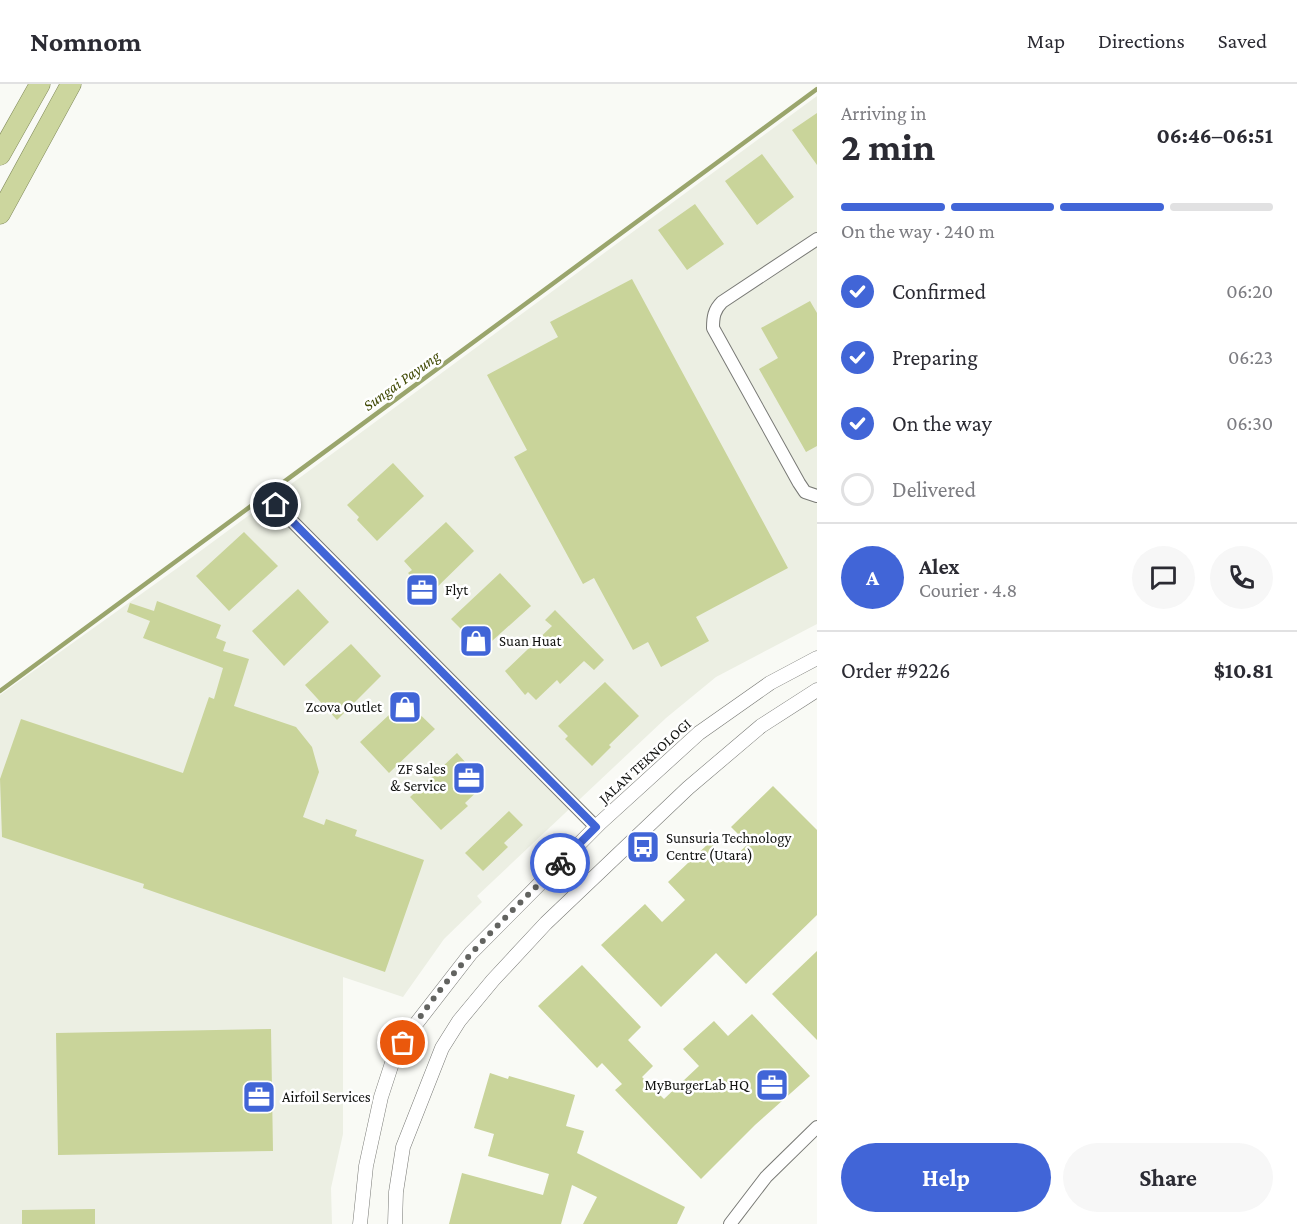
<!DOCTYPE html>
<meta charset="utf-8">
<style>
:root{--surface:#fff;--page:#f7f7f7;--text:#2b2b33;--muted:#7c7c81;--line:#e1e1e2;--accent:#4165d7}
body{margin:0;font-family:"Crimson Pro",serif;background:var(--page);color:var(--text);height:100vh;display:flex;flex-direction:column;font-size:22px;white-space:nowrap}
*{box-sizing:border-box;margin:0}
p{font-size:20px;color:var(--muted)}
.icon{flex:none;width:33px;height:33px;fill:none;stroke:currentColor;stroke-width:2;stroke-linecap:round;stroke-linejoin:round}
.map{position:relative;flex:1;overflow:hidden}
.drawer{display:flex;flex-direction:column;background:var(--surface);width:480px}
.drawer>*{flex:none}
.pin{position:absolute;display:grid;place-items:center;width:51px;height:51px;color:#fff;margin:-26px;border:3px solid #fff;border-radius:50%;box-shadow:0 2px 6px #0007}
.courier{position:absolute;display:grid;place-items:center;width:60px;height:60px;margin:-30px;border:4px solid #4165d7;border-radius:50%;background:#fff;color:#222;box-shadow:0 2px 8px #0007}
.headline em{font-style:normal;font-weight:700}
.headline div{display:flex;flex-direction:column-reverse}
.headline{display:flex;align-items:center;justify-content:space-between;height:102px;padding:0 24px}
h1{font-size:39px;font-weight:700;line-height:45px}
.bar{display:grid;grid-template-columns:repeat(4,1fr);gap:9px 6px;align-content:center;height:72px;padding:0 24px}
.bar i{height:8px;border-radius:4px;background:var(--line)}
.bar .active{background:var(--accent)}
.bar p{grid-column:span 4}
.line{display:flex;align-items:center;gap:15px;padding:0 24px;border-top:2px solid var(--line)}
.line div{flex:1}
.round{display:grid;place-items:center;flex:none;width:63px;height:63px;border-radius:32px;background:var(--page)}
ol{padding:0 24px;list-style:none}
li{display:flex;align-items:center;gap:18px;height:66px}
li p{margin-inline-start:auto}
li .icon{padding:6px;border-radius:50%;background:var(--accent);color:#fff;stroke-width:4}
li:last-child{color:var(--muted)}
li i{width:33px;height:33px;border:3px solid var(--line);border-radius:50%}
.button{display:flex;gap:12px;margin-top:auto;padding:12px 24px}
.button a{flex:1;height:69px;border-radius:36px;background:var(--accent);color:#fff;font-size:24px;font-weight:700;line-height:69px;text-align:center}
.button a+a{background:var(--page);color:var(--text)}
header{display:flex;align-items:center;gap:36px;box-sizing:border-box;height:84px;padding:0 30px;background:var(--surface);border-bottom:2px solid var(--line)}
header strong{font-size:28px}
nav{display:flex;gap:33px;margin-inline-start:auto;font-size:21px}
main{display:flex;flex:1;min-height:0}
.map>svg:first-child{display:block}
.built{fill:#ecefe3}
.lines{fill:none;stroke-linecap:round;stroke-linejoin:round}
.stream{stroke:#9aa56c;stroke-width:4.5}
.building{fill:#c9d49a}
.minor-casing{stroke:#787975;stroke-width:14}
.tertiary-casing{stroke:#787975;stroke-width:15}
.trunk-casing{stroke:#828b5c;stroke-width:21}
.minor{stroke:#fff;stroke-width:12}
.tertiary{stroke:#fff;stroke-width:14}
.trunk{stroke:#ccd69e;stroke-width:20}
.done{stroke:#626360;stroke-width:6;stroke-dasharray:0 10.8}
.route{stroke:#4165d7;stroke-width:8}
.labels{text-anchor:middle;stroke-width:5;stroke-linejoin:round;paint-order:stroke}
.poi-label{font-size:15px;fill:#111210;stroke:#fff;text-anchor:start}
.street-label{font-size:15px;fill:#111210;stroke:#fff}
.water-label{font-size:16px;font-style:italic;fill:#3f4802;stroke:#fff}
</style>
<header>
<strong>Nomnom</strong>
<nav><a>Map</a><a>Directions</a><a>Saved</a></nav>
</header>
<main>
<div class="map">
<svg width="817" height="1140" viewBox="0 0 817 1140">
<rect width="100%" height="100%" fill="#f9faf5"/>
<path class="built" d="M 817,12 L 817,540 L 716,593 L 666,634 L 477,812 L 482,818 L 444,855 L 403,913 L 343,893 L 343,1050 L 331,1104 L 332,1140 L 0,1140 L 0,611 L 176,485 Z"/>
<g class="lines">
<path class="stream" d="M 0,607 L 817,5"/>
</g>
<path class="building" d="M 817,29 L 817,81 L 792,46 Z
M 762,70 L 794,113 L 757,141 L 725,97 Z
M 695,120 L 724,160 L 687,186 L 658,146 Z
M 632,195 L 788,484 L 696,533 L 709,557 L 661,583 L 648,558 L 633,566 L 594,494 L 583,500 L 514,373 L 527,366 L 487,291 L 558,253 L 550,238 Z
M 810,217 L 817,229 L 817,362 L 806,368 L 759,285 L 778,274 L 761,244 Z
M 393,379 L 424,412 L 377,457 L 357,436 L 359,433 L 347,421 Z
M 446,438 L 474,467 L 429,511 L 408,489 L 412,486 L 404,477 Z
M 244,448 L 278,482 L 229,527 L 196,492 Z
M 500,489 L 531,522 L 482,566 L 451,535 Z
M 298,505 L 329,538 L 284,582 L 252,547 Z
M 157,517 L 221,541 L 216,554 L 226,558 L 223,567 L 249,575 L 234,622 L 296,643 L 312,663 L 319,688 L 303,733 L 324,741 L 326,735 L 357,746 L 355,752 L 424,776 L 385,888 L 143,804 L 144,800 L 2,753 L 0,695 L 21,635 L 183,689 L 209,613 L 214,615 L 223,584 L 143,554 L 150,537 L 127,528 L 130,519 L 154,527 Z
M 555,526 L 604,576 L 594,586 L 584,577 L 560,600 L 557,596 L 536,616 L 528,608 L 525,611 L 505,587 L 552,542 L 545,536 Z
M 351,560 L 381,592 L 337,636 L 305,601 Z
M 605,598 L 639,632 L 609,661 L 611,663 L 592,682 L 565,655 L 568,652 L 558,642 Z
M 405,616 L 435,645 L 389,689 L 360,658 Z
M 457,669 L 485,700 L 465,719 L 468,722 L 441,746 L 410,713 Z
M 773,702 L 817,746 L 817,831 L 746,900 L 716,869 L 661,923 L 601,861 L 645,820 L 662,838 L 685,816 L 668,798 L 710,758 L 729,778 L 748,760 L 731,743 Z
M 509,727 L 523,741 L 504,759 L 508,763 L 483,787 L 465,769 Z
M 817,867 L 817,956 L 772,910 Z
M 582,881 L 641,943 L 628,956 L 653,982 L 642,993 L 664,1015 L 699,982 L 683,965 L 714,937 L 728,952 L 752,930 L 810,992 L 755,1041 L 701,1095 L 615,1006 L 622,1000 L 602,979 L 597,984 L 538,922 Z
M 271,945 L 273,1067 L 58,1071 L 56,949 Z
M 490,989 L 508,995 L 509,992 L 575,1011 L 566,1042 L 584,1047 L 577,1069 L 685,1123 L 677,1140 L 583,1140 L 597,1113 L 572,1101 L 561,1140 L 449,1140 L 462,1089 L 543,1111 L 549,1090 L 488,1072 L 494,1050 L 474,1044 Z
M 95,1125 L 95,1140 L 22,1140 L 22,1126 Z"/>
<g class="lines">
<g class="minor-casing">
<path id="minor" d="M 817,155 L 722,218 C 714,226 713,233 713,244 L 799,399 L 805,408 L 817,412
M 276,421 L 596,743
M 730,1140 L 766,1093 L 817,1043"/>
</g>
<g class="tertiary-casing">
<path id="tertiary" d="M 360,1140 L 366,1082 L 381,1013 L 394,973 L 412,945 L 471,869 L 600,739 L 699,649 L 770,599 L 817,574
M 395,1140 L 396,1108 L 403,1063 L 442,964 L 459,937 L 493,896 L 546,839 L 688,704 L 761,642 L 817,606"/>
</g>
<g class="trunk-casing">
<path id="trunk" d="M 0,71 L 40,0
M 0,130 L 71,0"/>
</g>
<use href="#minor" class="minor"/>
<use href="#tertiary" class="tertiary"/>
<use href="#trunk" class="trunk"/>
</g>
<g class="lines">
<path class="done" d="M 403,959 C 445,890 504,835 560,779"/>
<path class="route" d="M 276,421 L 596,743 L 560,779"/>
</g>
<defs>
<g id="office-square" transform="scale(1.725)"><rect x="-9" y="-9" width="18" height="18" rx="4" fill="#4165d7" stroke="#fff"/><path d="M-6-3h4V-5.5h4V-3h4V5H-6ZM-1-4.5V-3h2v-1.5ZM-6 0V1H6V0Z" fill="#fff"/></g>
<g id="shop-square" transform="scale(1.725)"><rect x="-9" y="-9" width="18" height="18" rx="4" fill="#4165d7" stroke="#fff"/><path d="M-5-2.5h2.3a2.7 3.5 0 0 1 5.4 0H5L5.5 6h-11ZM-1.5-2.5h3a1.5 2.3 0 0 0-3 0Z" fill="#fff"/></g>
<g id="bus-square" transform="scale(1.725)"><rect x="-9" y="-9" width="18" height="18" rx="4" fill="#4165d7" stroke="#fff"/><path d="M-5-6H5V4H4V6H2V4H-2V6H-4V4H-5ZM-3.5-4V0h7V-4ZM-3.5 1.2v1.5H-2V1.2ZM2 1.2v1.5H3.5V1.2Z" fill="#fff"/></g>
</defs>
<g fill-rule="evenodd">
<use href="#office-square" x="422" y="506"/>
<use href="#shop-square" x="476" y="557"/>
<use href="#shop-square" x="405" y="623"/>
<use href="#office-square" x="469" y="694"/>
<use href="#bus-square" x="643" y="763"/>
<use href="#office-square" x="772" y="1001"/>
<use href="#office-square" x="259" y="1013"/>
</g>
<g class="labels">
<g class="poi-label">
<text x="445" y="511">Flyt</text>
<text x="499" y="562">Suan Huat</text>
<text x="382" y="628" text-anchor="end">Zcova Outlet</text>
<text x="446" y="690" text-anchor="end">ZF Sales<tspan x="446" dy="17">&amp; Service</tspan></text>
<text x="666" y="759">Sunsuria Technology<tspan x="666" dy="17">Centre (Utara)</tspan></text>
<text x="749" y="1006" text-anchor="end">MyBurgerLab HQ</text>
<text x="282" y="1018">Airfoil Services</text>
</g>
<g class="street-label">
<text transform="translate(645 677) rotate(-42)" y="5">JALAN TEKNOLOGI</text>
</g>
<g class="water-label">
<text transform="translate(401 296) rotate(-36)" y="6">Sungai Payung</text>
</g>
</g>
</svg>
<div class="pin" style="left:403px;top:959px;background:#ea580c"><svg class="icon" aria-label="bag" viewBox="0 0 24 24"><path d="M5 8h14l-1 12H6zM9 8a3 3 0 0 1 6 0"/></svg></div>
<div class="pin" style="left:276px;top:421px;background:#1f2937"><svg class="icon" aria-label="home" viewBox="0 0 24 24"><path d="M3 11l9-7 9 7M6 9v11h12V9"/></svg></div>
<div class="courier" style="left:560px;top:779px"><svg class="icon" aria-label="bike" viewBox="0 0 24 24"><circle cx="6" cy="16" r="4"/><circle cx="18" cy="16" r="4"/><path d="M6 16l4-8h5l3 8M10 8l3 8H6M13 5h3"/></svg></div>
</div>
<section class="drawer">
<div class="headline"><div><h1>2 min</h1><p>Arriving in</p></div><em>06:46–06:51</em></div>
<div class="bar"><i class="active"></i><i class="active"></i><i class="active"></i><i></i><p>On the way · 240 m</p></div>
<ol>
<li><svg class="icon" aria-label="check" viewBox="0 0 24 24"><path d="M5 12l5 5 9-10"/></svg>Confirmed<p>06:20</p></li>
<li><svg class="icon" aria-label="check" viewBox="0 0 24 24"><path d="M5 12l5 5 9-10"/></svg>Preparing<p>06:23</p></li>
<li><svg class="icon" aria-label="check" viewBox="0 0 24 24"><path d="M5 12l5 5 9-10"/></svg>On the way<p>06:30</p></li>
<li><i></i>Delivered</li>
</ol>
<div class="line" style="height:108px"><b class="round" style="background:var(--accent);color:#fff">A</b><div><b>Alex</b><p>Courier · 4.8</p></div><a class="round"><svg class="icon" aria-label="chat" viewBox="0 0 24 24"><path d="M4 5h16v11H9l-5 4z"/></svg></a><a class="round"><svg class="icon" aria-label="phone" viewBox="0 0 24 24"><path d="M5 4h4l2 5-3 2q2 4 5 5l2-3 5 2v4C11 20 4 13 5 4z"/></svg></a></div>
<div class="line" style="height:78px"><div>Order #9226</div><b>$10.81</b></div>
<div class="button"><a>Help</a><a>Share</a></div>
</section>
</main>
